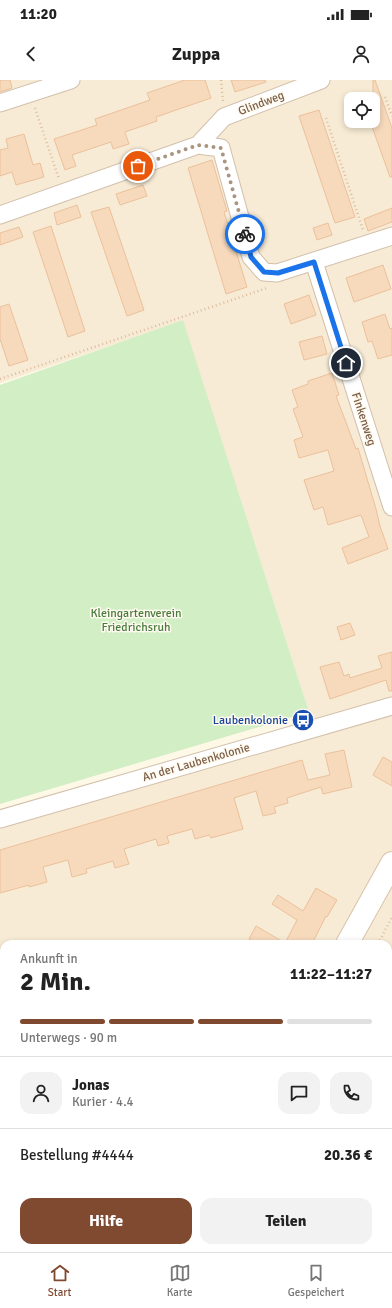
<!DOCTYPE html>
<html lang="de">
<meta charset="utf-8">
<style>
:root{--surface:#fff;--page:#f2f2f2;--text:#222;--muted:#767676;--line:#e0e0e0;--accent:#804a30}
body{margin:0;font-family:Signika,sans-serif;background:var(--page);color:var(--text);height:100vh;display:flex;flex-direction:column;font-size:15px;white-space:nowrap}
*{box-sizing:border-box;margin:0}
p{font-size:13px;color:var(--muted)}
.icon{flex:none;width:22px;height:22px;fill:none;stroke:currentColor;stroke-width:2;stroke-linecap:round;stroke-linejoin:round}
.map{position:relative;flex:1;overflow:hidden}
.side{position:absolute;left:0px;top:860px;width:392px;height:312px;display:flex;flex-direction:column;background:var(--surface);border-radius:12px 12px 0 0;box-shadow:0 2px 6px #0003}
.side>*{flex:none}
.controls{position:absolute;left:344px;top:12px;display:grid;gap:8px}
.controls a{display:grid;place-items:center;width:36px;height:36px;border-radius:8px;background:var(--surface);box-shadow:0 2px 6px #0003;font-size:20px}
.pin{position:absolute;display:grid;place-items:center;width:34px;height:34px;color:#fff;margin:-17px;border:2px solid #fff;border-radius:50%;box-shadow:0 1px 4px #0007}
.courier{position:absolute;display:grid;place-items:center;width:40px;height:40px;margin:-20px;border:3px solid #1a73e8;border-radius:50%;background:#fff;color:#222;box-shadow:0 1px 5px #0007}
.head em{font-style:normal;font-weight:700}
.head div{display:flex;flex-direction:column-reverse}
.head{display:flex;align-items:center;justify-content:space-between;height:68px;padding:0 20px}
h1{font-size:26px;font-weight:700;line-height:30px}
.bar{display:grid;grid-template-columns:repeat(4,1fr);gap:6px 4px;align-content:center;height:48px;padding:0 20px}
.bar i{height:5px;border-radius:3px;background:var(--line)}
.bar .current{background:var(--accent)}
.bar p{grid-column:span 4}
.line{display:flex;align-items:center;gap:10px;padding:0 20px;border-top:1px solid var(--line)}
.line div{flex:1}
.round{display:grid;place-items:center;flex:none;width:42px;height:42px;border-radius:12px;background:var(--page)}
.primary-button{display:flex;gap:8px;margin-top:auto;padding:8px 20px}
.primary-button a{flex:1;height:46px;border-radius:12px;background:var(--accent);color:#fff;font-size:16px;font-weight:700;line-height:46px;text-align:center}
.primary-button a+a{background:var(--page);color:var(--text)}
.status{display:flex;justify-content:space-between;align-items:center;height:28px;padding:0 20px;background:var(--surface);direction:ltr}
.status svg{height:11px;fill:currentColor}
header{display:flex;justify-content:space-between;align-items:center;height:52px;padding:0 20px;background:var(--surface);font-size:18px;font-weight:700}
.dock{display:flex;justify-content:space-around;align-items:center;height:56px;border-top:1px solid var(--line);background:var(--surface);font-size:11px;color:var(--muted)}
.dock a{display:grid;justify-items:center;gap:2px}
.dock .current{color:var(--accent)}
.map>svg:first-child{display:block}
.residential{fill:#f7ebd5;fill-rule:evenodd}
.green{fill:#d1eec4}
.building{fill:#f7d9bc;stroke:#ebc19b}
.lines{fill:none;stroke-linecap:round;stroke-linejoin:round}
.service-casing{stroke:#d3c0ab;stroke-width:11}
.minor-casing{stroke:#d3c0ab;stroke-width:19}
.secondary-casing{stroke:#d8c3aa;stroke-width:24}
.path{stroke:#ddbc9e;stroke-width:2.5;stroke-dasharray:1 3;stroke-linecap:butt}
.service{stroke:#fff;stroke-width:9}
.minor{stroke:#fff;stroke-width:17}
.secondary{stroke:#fff;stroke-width:22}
.done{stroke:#aa9580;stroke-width:4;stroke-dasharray:0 7.2}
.route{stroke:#1a73e8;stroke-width:5}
.labels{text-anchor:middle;stroke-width:3;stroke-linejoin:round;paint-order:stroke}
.street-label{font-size:12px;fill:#7c5f48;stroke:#fffaf0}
.park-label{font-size:12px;fill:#497c3c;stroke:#fffaf0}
.transit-label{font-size:12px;fill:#164399;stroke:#fffaf0;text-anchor:end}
</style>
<div class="status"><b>11:20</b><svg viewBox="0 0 49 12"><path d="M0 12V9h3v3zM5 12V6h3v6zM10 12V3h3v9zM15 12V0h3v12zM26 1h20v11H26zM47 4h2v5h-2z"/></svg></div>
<header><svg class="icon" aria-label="back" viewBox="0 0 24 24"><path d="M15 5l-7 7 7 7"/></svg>Zuppa<svg class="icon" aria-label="person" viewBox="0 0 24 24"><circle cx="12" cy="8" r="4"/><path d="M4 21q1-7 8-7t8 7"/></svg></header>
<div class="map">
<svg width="392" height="1172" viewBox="0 0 392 1172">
<rect width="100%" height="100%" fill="#fef8e7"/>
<path class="residential" d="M 0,0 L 392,0 L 392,1172 L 0,1172 L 0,748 L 314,658 L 309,632 L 183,241 L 0,303 ZM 351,19 L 373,19 L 373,41 L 351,41 ZM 4,864 L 388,864 L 388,1168 L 4,1168 Z"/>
<path class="green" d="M 183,240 L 309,632 L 0,724 L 0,305 Z"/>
<path class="building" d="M 0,0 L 10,0 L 12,8 L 0,12 Z
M 185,0 L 205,0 L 211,18 L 156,37 L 157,41 L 125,52 L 129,64 L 113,69 L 111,62 L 72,75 L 76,86 L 65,90 L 54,59 L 97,45 L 95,39 L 150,20 L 147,13 Z
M 231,0 L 265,0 L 266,2 L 235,12 Z
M 373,0 L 375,0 L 392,48 L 392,97 L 390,97 L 370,41 L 373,41 Z
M 319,30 L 355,137 L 335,143 L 299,36 Z
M 24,54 L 33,85 L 40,83 L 44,97 L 16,105 L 12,92 L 0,96 L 0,70 L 8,68 L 6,59 Z
M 212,80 L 227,131 L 224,132 L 247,207 L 226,214 L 188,88 Z
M 143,105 L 147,116 L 120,125 L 116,114 Z
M 77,125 L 81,137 L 57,145 L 54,133 Z
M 109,127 L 144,230 L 127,236 L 91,132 Z
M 392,128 L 392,142 L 368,151 L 364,139 Z
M 328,143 L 332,155 L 317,160 L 313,148 Z
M 51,146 L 85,251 L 68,257 L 33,152 Z
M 19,147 L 23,157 L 0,165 L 0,153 Z
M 383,185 L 391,209 L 354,222 L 346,198 Z
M 309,215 L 316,235 L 291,244 L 284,224 Z
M 9,224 L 28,280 L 9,286 L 0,259 L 0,227 Z
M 385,234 L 390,249 L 392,248 L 392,275 L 378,279 L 372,261 L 368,262 L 362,242 Z
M 322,256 L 327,274 L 304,280 L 299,262 Z
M 332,293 L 339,315 L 336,316 L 356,369 L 358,368 L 376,429 L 380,446 L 388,469 L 348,484 L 342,468 L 369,457 L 361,435 L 328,445 L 323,427 L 314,430 L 304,400 L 334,391 L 328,370 L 299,378 L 294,360 L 303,357 L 293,329 L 298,327 L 292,310 L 308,304 L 308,301 Z
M 350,543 L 355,555 L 341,560 L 337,547 Z
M 392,572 L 392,611 L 389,611 L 386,600 L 330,619 L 320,587 L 339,582 L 344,596 L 349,594 L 350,598 L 382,588 L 378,576 Z
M 344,670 L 352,707 L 323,714 L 321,707 L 287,718 L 288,723 L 274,727 L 276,733 L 263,736 L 256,711 L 234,718 L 243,749 L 211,758 L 209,755 L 195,759 L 192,749 L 167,756 L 169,763 L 158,766 L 156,759 L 124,769 L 129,784 L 115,788 L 113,781 L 86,789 L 87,793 L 72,797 L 68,780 L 43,787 L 47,802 L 29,807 L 29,805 L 0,813 L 0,770 L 302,680 L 308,700 L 330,695 L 325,674 Z
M 383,677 L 392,682 L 392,706 L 373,695 Z
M 316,808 L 337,820 L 327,837 L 326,836 L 312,864 L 259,864 L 249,859 L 256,846 L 285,863 L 297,840 L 272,824 L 278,815 L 303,831 Z"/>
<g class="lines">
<g class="service-casing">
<path id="service" d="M 0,1102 L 4,1087"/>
</g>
<g class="minor-casing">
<path id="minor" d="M 0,23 L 71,0
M 198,65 L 224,37 L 321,0
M 0,135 L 198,65 L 221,68 L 251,177 L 264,192 L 277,193 L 392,156
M 314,182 L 392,427
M 0,739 L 392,626
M 388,1015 L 392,1008
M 388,1069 L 392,1071"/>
</g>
<g class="secondary-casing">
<path id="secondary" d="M 347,864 L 392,783
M 177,1172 L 180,1168"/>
</g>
<path class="path" d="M 221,0 L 223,21
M 385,17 L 392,36
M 35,28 L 59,99
M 326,38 L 363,150
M 0,299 L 267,208
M 378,864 L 392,837
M 0,961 L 4,961
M 0,1028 L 4,1028
M 210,1172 L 212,1168"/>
<use href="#service" class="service"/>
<use href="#minor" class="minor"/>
<use href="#secondary" class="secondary"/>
</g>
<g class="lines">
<path class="done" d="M 138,86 L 198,65 L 221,68 L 245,154"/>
<path class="route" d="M 245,154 L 251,177 L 264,192 L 278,193 L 314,182 L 346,283"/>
</g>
<defs>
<g id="bus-disc" transform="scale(1.15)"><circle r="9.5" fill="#1a4fb4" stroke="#fffaf0"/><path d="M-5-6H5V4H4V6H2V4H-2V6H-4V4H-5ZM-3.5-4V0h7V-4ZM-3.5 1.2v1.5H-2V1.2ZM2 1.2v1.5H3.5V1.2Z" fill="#fff"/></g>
</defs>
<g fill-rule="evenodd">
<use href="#bus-disc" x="303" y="640"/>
</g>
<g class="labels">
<g class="street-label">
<text transform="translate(261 23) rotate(-21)" y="4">Glindweg</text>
<text transform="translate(364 339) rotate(72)" y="4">Finkenweg</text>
<text transform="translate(196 682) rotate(-16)" y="4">An der Laubenkolonie</text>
</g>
<g class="park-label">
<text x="136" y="537">Kleingartenverein<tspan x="136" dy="14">Friedrichsruh</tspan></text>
</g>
<g class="transit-label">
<text x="288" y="644">Laubenkolonie</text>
</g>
</g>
</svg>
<div class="controls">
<a><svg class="icon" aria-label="locate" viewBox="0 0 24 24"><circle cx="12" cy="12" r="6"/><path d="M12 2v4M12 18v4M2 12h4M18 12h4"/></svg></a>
</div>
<div class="pin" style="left:138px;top:86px;background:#ea580c"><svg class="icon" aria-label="bag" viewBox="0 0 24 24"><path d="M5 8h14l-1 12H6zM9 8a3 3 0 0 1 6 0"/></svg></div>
<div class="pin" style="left:346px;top:283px;background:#1f2937"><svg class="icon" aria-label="home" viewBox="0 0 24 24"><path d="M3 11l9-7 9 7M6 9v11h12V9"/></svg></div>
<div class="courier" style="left:245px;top:154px"><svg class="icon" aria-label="bike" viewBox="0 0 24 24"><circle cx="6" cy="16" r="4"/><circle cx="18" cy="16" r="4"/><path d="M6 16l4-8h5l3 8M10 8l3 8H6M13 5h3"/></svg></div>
<section class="side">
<div class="head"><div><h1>2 Min.</h1><p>Ankunft in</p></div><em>11:22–11:27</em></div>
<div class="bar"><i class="current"></i><i class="current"></i><i class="current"></i><i></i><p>Unterwegs · 90 m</p></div>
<div class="line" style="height:72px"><a class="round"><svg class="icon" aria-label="person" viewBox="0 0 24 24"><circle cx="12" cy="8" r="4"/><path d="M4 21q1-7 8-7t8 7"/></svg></a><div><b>Jonas</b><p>Kurier · 4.4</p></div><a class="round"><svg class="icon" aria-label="chat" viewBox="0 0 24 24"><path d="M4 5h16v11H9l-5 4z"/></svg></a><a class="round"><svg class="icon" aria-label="phone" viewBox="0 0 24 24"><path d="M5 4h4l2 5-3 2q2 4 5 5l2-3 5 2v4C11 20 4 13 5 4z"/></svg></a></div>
<div class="line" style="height:52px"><div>Bestellung #4444</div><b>20.36 €</b></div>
<div class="primary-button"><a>Hilfe</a><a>Teilen</a></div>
</section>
</div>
<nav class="dock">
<a class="current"><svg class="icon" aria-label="home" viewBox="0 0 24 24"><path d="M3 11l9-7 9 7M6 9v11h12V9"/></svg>Start</a>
<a><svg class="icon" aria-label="map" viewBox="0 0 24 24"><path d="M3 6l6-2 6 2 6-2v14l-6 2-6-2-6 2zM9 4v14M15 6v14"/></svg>Karte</a>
<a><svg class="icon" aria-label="saved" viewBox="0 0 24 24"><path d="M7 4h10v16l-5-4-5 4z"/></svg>Gespeichert</a>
</nav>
